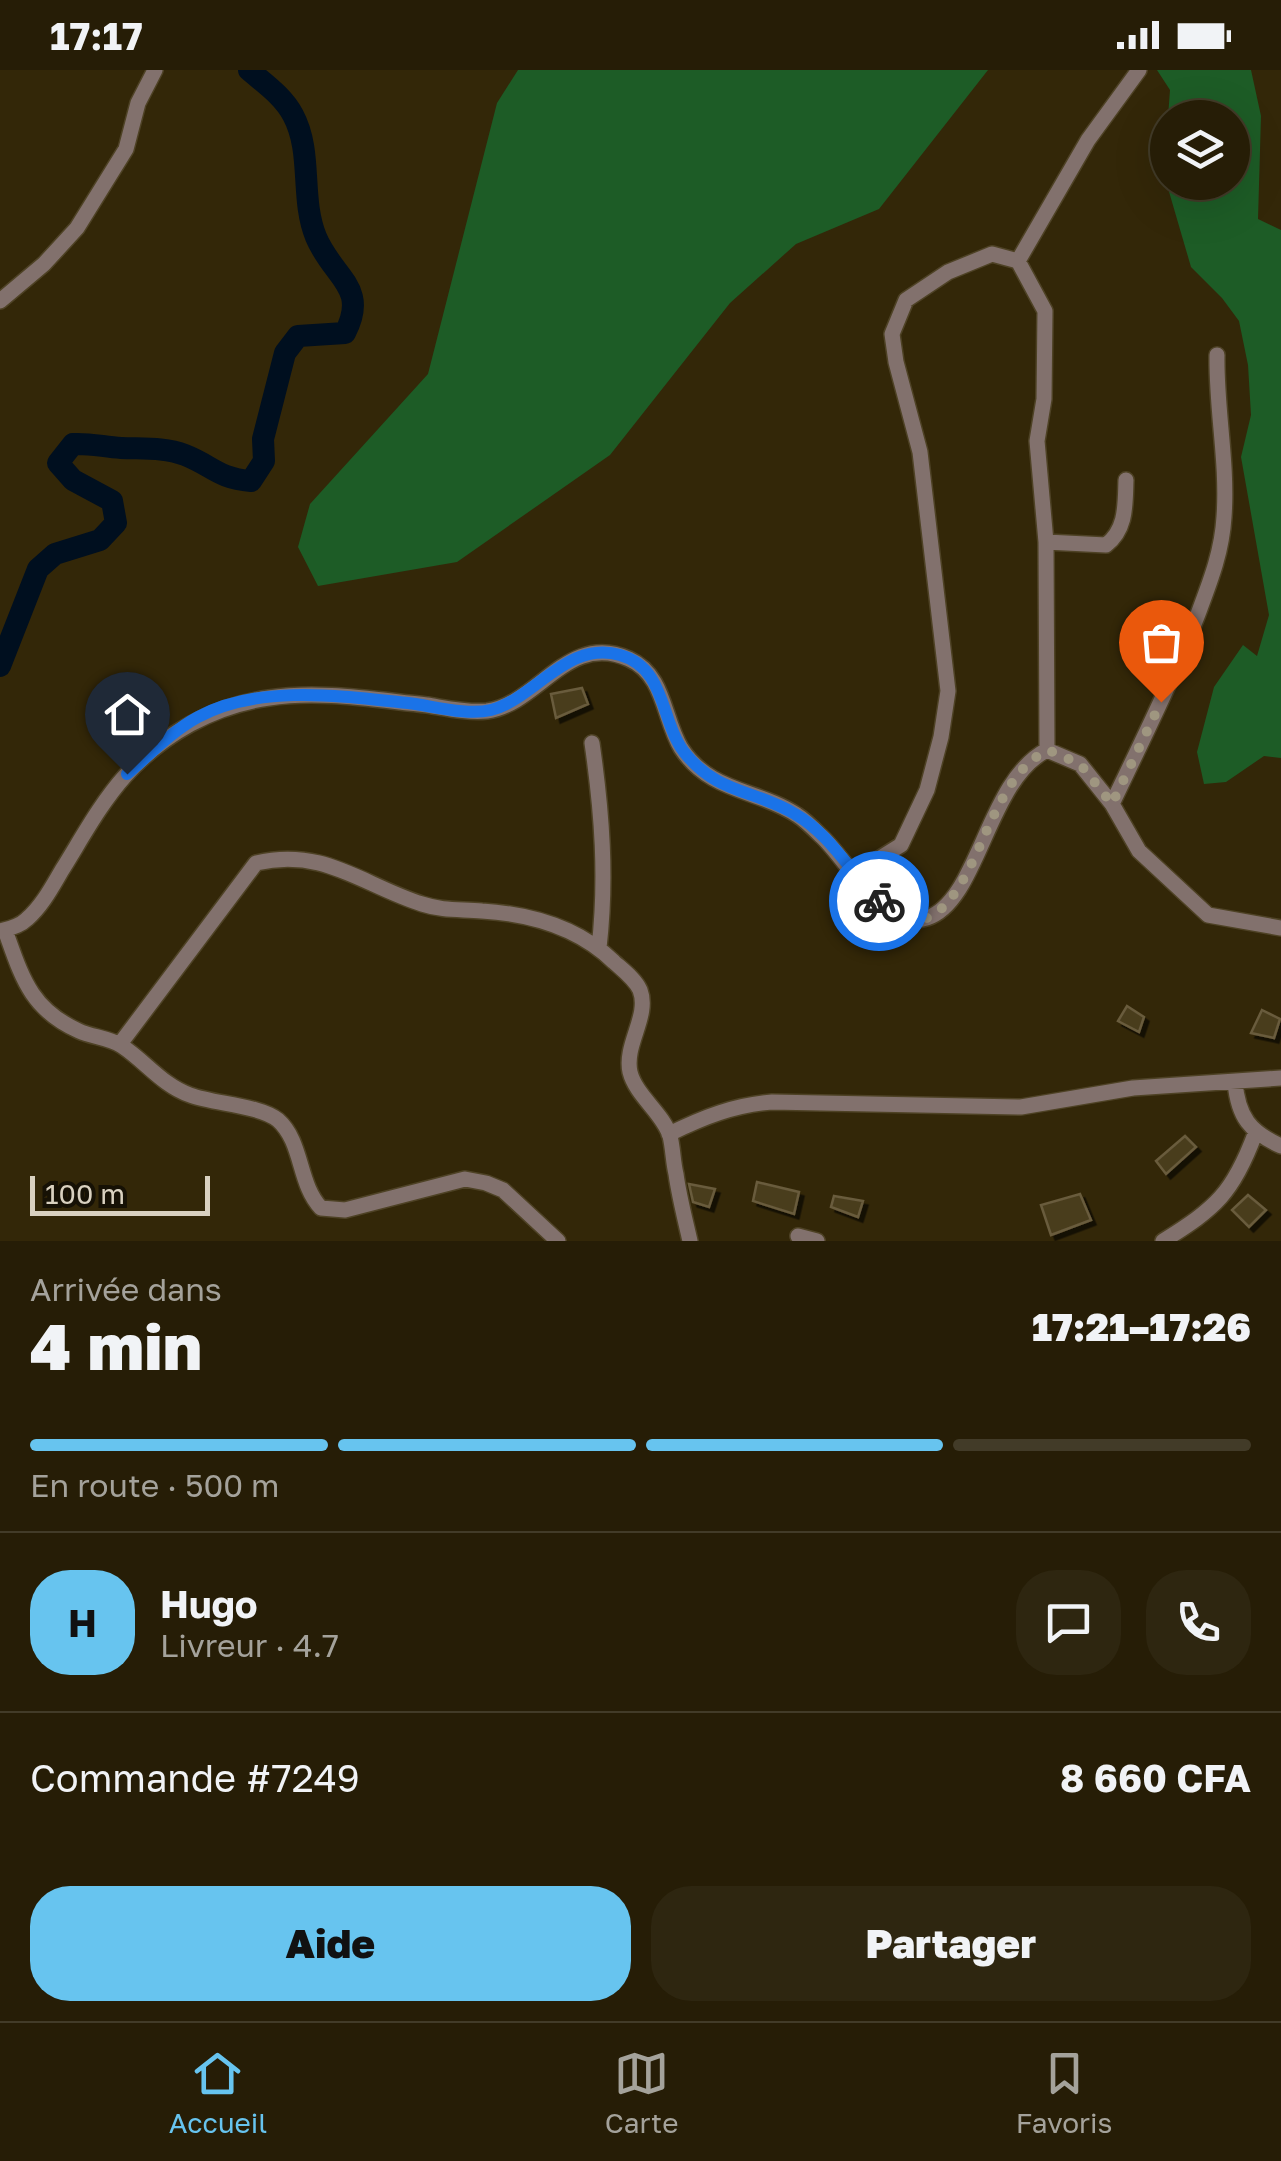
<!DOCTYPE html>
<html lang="fr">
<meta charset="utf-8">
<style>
:root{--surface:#261d06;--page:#2e2610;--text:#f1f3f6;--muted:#a4a29b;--line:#423b28;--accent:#67c4ef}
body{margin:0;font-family:"Golos Text",sans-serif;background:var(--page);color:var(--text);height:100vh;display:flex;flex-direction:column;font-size:38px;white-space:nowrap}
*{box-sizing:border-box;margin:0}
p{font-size:32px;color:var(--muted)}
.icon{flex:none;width:55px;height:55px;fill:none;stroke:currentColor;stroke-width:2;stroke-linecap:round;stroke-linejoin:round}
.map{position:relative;height:1171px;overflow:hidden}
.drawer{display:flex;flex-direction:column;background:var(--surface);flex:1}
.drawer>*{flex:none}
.fabs{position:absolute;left:1150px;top:30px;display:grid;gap:20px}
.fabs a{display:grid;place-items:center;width:100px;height:100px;border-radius:50%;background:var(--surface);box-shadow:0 10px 40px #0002,0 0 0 2px var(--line);font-size:50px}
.scale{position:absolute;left:30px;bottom:25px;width:180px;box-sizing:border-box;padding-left:10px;border:5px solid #d9d1c0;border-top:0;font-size:28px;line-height:35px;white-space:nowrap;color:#d9d1c0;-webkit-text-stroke:8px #161105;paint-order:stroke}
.pin{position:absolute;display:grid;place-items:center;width:85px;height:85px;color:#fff;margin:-102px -42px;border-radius:50% 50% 50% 0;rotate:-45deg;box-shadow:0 0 10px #0007}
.pin .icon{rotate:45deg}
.courier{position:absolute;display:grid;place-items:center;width:100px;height:100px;margin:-50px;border:8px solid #1a73e8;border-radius:50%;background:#fff;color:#222;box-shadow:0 2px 12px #0007}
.headline em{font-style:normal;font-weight:800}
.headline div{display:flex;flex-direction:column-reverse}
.headline{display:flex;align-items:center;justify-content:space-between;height:170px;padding:0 30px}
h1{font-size:65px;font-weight:800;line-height:75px}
.bar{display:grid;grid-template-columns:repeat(4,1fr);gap:15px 10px;align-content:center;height:120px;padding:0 30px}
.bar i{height:12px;border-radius:8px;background:var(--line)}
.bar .selected{background:var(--accent)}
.bar p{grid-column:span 4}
.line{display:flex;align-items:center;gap:25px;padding:0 30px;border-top:2px solid var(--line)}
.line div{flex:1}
.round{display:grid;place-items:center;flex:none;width:105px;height:105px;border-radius:40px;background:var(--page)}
.action{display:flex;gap:20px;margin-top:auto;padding:20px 30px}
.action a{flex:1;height:115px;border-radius:40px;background:var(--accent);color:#111;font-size:40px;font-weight:800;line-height:115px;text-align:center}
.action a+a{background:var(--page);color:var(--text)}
.status{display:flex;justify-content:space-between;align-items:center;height:70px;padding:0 50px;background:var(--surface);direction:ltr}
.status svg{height:28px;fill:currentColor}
.tabs{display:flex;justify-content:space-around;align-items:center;height:140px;border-top:2px solid var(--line);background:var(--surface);font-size:28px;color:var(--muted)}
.tabs a{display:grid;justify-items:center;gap:5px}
.tabs .selected{color:var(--accent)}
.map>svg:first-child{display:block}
.forest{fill:#1d5c26}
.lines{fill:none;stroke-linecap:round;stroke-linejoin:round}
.river{stroke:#000f1f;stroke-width:22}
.building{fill:#4a3e1f;stroke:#695b3c;stroke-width:2.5;filter:url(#shadow)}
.minor-casing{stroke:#4e4225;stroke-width:18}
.minor{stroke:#82716d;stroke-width:15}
.done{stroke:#9f9680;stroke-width:10;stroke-dasharray:0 18}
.route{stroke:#1a73e8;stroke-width:12}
</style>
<div class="status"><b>17:17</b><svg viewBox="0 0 49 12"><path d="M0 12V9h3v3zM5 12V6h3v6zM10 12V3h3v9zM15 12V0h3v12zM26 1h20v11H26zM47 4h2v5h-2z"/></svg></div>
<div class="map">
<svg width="1281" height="1171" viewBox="0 0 1281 1171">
<defs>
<filter id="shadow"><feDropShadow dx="4.5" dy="4.5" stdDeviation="0" flood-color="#0009"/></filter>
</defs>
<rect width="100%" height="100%" fill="#332708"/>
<path class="forest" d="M 518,0 L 988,0 L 879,139 L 796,174 L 730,233 L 610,385 L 457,492 L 318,516 L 298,477 L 310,434 L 428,304 L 497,33 Z
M 1157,0 L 1251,0 L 1261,46 L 1258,149 L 1281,160 L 1281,688 L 1264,686 L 1226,712 L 1204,714 L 1197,682 L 1214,617 L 1243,575 L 1257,586 L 1269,545 L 1241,387 L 1251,345 L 1248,295 L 1239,251 L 1222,228 L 1191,197 L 1165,108 L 1167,65 L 1168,112 L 1232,112 L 1232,48 L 1168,47 L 1170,20 Z"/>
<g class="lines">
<path class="river" d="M 0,596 L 38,499 L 55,484 L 100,470 L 116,453 L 112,431 L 73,410 L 58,393 L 73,374 C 90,373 104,377 121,378 C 143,379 164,377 185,385 C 213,396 217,408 251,411 L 264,391 L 263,369 L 285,283 L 298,266 L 345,263 C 369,217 333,208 316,167 C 300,128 313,82 293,45 C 283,26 265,14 249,0"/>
</g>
<path class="building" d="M 582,618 L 588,634 L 556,648 L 551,624 Z
M 1127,936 L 1144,947 L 1139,962 L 1118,951 Z
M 1262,940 L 1280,949 L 1274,968 L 1251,963 Z
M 1185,1066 L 1196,1077 L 1166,1104 L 1156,1091 Z
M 757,1112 L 799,1122 L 794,1144 L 753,1131 Z
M 689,1114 L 715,1119 L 709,1137 L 693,1132 Z
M 1080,1124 L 1091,1150 L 1051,1165 L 1041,1135 Z
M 1248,1125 L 1266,1140 L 1249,1157 L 1232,1140 Z
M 834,1126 L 863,1131 L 858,1147 L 831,1137 Z"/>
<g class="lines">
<g class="minor-casing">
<path id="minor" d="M 1018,191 L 1088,70 L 1139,0
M 0,231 L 44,194 L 77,158 L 126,79 L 138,33 L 155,0
M 1046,472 L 1106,475 C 1127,459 1125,434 1126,410
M 592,673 C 602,742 607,808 599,878
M 1112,734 C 1142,671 1173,609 1198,544 C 1210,512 1222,482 1224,447 C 1228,393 1216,339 1217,285
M 853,805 L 901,775 L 927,720 L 941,667 L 948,621 L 920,382 L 896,292 L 892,264 L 906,230 L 948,202 L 992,184 L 1018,191 L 1045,241 L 1044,329 L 1037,371 L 1046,472 L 1047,680
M 5,860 C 22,907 30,939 79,961 C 92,967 110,968 122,976 C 146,992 162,1015 190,1025 C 214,1034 259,1035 278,1050 C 303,1072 298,1114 321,1138 L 345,1140 L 465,1109 L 486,1113 L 503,1120 L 558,1171
M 0,861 C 9,859 20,856 27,849 C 42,836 52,817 62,800 C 82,768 100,734 125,706 C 163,664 213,636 269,628 C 320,620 376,630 427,635 C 446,638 468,643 487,641 C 539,634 568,561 629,589 C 665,605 663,648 681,678 C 710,723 758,719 797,745 C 805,750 813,758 820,765 C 847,788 883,863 927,848 C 979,831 987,710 1047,680 L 1080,694 L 1112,734 L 1139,781 L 1208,845 L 1281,858
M 120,974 L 256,793 C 324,777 362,815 422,834 C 443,841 461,839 482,841 C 531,844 579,858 614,892 C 623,900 635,909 640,920 C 650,946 624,974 630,1002 C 636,1026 663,1043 670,1066 C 673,1078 673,1092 676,1104 C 679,1126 685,1149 690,1171
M 1235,1012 C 1238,1047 1250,1062 1281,1076
M 669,1064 C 704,1047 734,1035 772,1032 L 1021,1037 L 1133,1018 L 1281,1008
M 798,1166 L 817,1171
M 1163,1171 C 1216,1138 1233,1123 1255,1064"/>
</g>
<use href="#minor" class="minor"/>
</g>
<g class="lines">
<path class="done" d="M 879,831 C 941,894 973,786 994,745 C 1007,719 1021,693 1048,680 L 1080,694 L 1112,734 L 1161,632"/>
<path class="route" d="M 127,704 C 149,685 172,661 198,647 C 259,614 342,626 408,633 C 433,636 467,646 491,640 C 536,628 567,570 620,585 C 666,598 660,650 684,682 C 718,725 754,719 795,744 C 830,764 851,803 879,831"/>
</g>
</svg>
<div class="fabs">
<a><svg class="icon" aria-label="layers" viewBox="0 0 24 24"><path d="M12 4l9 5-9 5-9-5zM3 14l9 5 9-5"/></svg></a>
</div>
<div class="scale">100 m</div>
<div class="pin" style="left:1161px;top:632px;background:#ea580c"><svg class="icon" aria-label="bag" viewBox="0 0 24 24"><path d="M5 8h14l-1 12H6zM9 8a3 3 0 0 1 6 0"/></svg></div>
<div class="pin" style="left:127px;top:704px;background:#1f2937"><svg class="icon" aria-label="home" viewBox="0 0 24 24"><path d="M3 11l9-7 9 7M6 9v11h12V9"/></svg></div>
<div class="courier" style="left:879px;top:831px"><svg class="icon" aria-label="bike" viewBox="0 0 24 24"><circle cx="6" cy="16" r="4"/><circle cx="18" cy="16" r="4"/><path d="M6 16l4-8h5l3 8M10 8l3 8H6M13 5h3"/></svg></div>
</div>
<section class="drawer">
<div class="headline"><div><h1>4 min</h1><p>Arrivée dans</p></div><em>17:21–17:26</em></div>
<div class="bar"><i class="selected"></i><i class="selected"></i><i class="selected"></i><i></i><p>En route · 500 m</p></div>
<div class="line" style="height:180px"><b class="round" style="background:var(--accent);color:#111">H</b><div><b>Hugo</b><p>Livreur · 4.7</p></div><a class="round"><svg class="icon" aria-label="chat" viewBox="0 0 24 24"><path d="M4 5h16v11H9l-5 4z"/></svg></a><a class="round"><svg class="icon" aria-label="phone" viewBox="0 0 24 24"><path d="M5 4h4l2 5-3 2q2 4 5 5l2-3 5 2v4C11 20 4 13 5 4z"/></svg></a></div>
<div class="line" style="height:130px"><div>Commande #7249</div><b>8 660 CFA</b></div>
<div class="action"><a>Aide</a><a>Partager</a></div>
</section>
<nav class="tabs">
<a class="selected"><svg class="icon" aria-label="home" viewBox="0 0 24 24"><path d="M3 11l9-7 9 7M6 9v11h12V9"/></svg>Accueil</a>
<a><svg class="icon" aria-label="map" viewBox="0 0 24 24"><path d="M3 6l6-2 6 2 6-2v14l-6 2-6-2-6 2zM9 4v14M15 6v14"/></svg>Carte</a>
<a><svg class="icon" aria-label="saved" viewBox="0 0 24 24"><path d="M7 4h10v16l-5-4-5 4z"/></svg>Favoris</a>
</nav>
